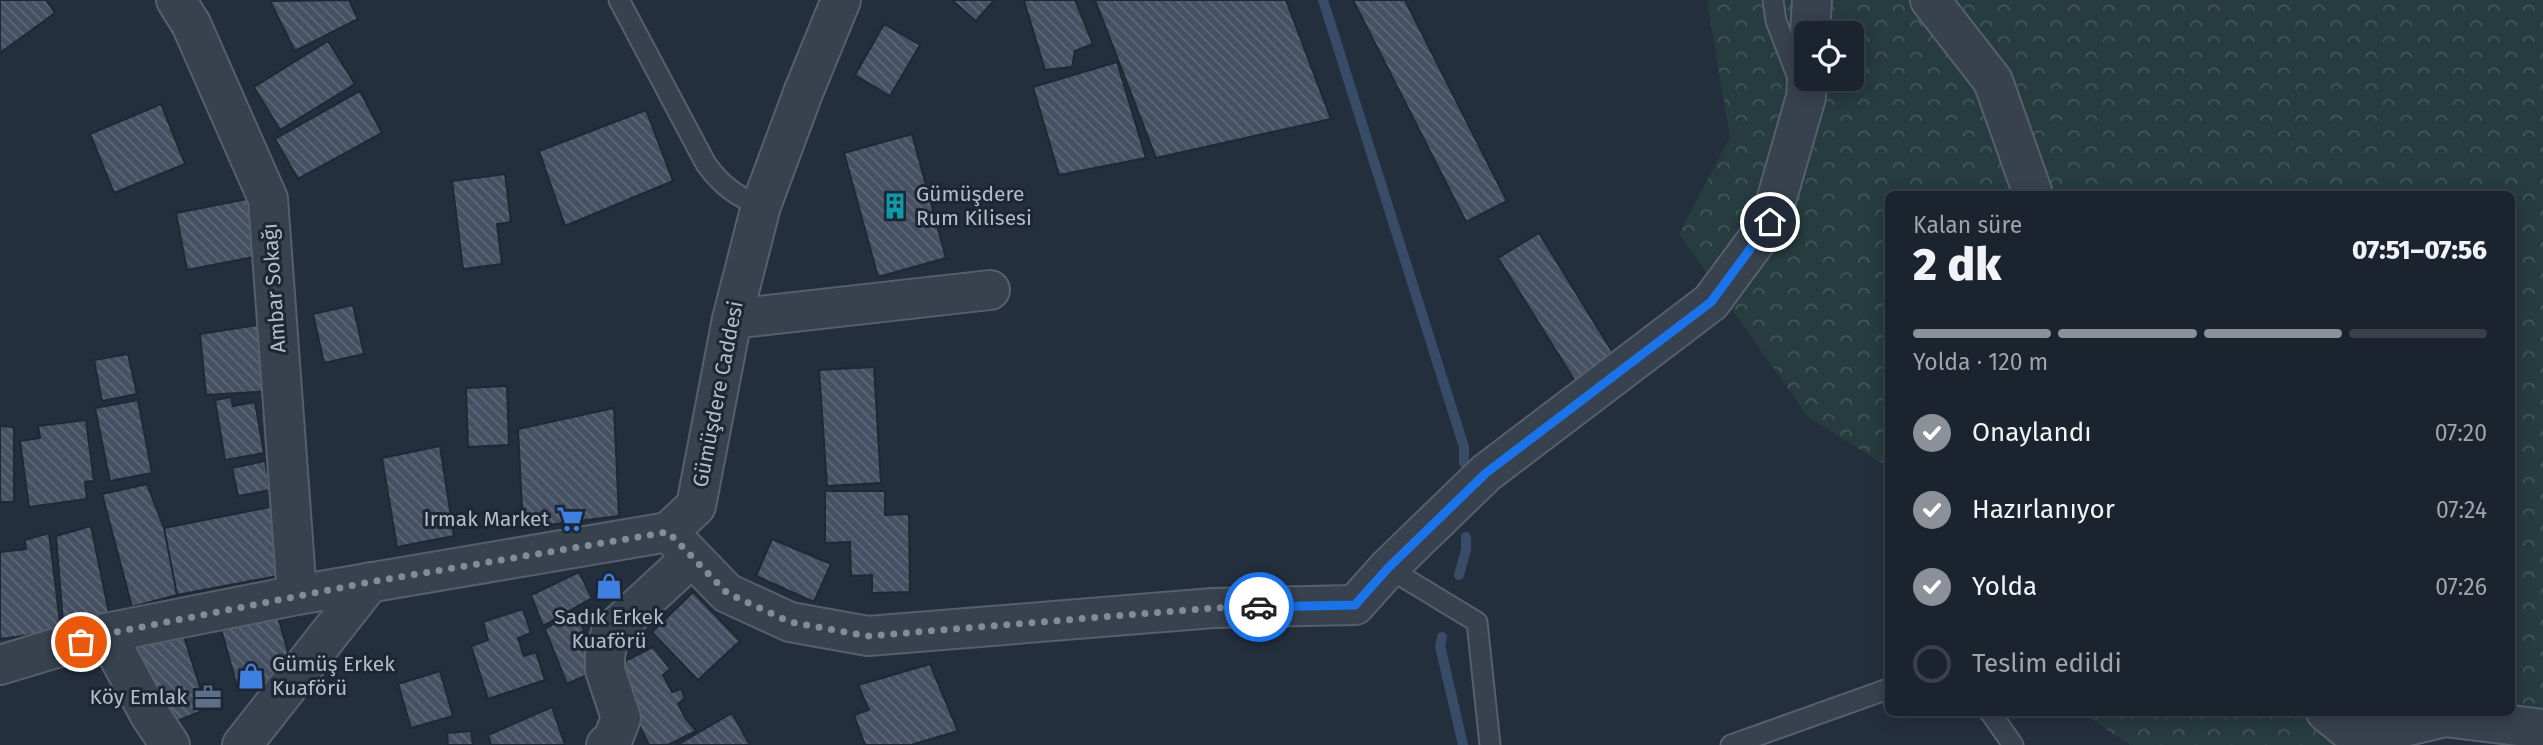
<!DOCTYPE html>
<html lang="tr">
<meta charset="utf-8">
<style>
:root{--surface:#1b232e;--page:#282f3a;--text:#f1f3f6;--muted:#a0a4aa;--line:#39404a;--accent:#8c9099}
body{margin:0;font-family:"Fira Sans",sans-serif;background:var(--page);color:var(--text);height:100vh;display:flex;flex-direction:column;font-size:26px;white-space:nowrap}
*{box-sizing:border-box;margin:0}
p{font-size:23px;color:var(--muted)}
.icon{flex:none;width:38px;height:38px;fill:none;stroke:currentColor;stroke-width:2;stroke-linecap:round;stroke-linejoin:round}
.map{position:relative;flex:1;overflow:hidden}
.panel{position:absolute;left:1885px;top:191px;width:630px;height:525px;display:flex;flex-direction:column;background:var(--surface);border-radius:10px;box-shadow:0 4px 18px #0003,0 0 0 2px var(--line)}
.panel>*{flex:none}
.controls{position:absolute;left:1794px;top:21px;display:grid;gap:14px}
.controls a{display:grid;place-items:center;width:70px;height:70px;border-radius:10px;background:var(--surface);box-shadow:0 4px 18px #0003,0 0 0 2px var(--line);font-size:35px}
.pin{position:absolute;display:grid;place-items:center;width:60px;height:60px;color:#fff;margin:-30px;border:4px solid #fff;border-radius:50%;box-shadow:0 2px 7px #0007}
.courier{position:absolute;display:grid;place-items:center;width:70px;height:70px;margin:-35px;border:5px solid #1a73e8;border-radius:50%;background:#fff;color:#222;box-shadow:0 2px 9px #0007}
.overview em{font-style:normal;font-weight:800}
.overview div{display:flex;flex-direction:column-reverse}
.overview{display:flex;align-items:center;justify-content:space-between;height:119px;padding:0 28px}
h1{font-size:46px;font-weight:800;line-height:52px}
.bar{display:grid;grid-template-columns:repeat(4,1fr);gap:10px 7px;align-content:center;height:84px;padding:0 28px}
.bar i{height:9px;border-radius:5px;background:var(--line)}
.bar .current{background:var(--accent)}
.bar p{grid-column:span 4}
ol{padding:0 28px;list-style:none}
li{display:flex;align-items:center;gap:21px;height:77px}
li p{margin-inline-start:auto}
li .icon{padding:7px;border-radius:50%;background:var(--accent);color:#fff;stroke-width:4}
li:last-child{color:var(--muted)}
li i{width:38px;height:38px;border:4px solid var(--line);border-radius:50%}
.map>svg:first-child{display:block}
.forest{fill:url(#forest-crowns);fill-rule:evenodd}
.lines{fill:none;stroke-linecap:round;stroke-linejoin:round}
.stream{stroke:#394c67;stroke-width:10}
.building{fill:url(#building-back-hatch);stroke:#1f2835;stroke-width:2}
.service-casing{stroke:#565f6c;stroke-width:23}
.minor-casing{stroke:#565f6c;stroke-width:42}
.tertiary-casing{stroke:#565f6c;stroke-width:42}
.service{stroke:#38414e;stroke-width:19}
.minor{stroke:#38414e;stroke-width:38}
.tertiary{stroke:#38414e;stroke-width:38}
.done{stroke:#828b98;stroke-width:7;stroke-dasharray:0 12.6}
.route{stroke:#1a73e8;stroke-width:9}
.labels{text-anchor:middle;stroke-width:6;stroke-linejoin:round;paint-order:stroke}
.poi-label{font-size:21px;fill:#b4bcc9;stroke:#1d2633;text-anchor:start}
.street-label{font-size:21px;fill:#b4bcc9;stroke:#1d2633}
</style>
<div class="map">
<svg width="2543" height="745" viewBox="0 0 2543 745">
<defs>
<pattern id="forest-crowns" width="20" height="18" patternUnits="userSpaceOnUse" patternTransform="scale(1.75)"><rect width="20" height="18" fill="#263c3f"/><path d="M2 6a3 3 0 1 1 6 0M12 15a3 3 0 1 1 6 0" fill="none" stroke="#435659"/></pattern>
<pattern id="building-back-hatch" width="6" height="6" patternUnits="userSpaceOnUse" patternTransform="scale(1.75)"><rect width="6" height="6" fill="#455162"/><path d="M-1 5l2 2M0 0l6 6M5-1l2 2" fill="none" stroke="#5d6877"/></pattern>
</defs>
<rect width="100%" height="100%" fill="#242f3e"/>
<path class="forest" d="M 1707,0 L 2543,0 L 2543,740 L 2450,728 L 2358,745 L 2130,745 L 2081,712 L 2511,712 L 2511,194 L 1888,194 L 1888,467 L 1808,417 L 1679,234 L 1730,137 ZM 1806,33 L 1852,33 L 1852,79 L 1806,79 Z"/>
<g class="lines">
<path class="stream" d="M 1323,0 L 1464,447 L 1464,463
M 1459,575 L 1466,550 L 1466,537
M 1442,637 L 1440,646 L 1463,745"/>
</g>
<path class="building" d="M 0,0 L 46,0 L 55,13 L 0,53 Z
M 349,0 L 358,19 L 295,51 L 270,1 Z
M 952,0 L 994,0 L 976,21 Z
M 1026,0 L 1075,0 L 1093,44 L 1075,51 L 1072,67 L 1045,70 L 1024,1 Z
M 1095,0 L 1286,0 L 1331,119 L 1156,158 Z
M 1353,0 L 1405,0 L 1507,201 L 1466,222 Z
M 884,24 L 920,45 L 890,96 L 855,75 Z
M 328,41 L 355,84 L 280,130 L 254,87 Z
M 1117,62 L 1146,158 L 1059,175 L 1033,87 Z
M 360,91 L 382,133 L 298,179 L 275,139 Z
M 161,104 L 185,164 L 114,193 L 90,134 Z
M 646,110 L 673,181 L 565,226 L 539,151 Z
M 912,134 L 946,258 L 878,277 L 844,153 Z
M 505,174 L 511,222 L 497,224 L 502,264 L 463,269 L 452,181 Z
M 247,199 L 258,256 L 187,270 L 176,213 Z
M 1539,233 L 1615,356 L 1575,381 L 1498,258 Z
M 353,305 L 364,354 L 324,363 L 313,314 Z
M 264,324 L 273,391 L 206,395 L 200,334 Z
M 128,354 L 137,394 L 102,401 L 94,360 Z
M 874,367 L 881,483 L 827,486 L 819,370 Z
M 507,386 L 509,445 L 468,447 L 466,388 Z
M 231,397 L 233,406 L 255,402 L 264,453 L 225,460 L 215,400 Z
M 138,400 L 152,473 L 110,481 L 95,408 Z
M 614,408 L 619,516 L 523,528 L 518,429 Z
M 86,420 L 94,481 L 85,482 L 87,499 L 29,507 L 20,441 L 40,438 L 38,426 Z
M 0,426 L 14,427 L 14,502 L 0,502 Z
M 440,446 L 454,536 L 397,547 L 382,458 Z
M 265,461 L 271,490 L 238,496 L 232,468 Z
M 147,484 L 164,528 L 177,595 L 132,607 L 102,494 Z
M 825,491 L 885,491 L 885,515 L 909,514 L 910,592 L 872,593 L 872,575 L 851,576 L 850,542 L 825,543 Z
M 275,506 L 288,574 L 177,595 L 164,528 Z
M 91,526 L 109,613 L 63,622 L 56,536 Z
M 49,533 L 61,631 L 0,639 L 0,552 L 26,549 L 25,540 Z
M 772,539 L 831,564 L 814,602 L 756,576 Z
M 579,572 L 592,598 L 543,626 L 531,595 Z
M 693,592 L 740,641 L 698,680 L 652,632 Z
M 523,609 L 531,633 L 518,638 L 524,656 L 536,652 L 545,680 L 488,699 L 471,646 L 488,640 L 483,622 Z
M 576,611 L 600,669 L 567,684 L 545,629 Z
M 277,613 L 294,673 L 238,690 L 221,629 Z
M 181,627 L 207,709 L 172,723 L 131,648 Z
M 653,647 L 670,669 L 663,675 L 672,692 L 681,689 L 685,698 L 678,704 L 686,719 L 696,731 L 668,745 L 649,745 L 611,668 Z
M 930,664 L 958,731 L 911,745 L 865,745 L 854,715 L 869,710 L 858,685 Z
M 440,671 L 453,716 L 411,728 L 398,684 Z
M 552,707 L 565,745 L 491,745 L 488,735 Z
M 732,713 L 750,745 L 677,745 Z
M 471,731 L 473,745 L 448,745 L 447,733 Z"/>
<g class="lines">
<g class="service-casing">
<path id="service" d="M 619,0 L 706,164 C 721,185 737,197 761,206
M 1773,0 L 1776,21 L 1802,88
M 1388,568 L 1477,622 L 1490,745
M 1990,712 L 2013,745
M 1731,745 L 1888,689"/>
</g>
<g class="minor-casing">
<path id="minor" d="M 176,0 L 191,24 L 268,199 L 297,595
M 1930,0 L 1993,81 L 2033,194
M 1810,33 L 1812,0
M 732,319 L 990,290
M 668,532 L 727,593 L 790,622 L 868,636 L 1213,608 L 1355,605 L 1388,568 L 1486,473 L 1711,302 L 1770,222 L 1806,97 L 1807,79
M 106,633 L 150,715 L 170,745
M 2326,712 L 2358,738 L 2445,717 L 2543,729
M 242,745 L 370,582
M 606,745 L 613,739 L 621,718 L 605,670 L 605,654 L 611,632 L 691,558"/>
</g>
<g class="tertiary-casing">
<path id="tertiary" d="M 0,665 L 106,633 L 297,595 L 668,532 L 696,506 L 732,319 L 761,206 L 803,93 L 841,0"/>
</g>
<use href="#service" class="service"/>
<use href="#minor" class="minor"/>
<use href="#tertiary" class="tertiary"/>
</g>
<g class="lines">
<path class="done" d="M 81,642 L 106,634 L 370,582 L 668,532 L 727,593 L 790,622 L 868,636 L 1213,608 L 1259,607"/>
<path class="route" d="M 1259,607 L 1355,605 L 1388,568 L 1486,473 L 1711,302 L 1770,222"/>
</g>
<defs>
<g id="building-bare" transform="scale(2.1)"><path d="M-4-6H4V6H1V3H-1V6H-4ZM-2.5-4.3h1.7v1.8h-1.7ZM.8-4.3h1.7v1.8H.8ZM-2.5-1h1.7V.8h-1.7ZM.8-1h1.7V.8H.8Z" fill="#0f9aa8" stroke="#1d2633" stroke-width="2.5" paint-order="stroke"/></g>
<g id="supermarket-bare" transform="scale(2.1)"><path d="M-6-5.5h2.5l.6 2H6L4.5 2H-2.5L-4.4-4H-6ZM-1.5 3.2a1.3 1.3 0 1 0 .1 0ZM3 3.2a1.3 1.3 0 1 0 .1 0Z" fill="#3f7fe0" stroke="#1d2633" stroke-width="2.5" paint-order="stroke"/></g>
<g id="shop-bare" transform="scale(2.1)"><path d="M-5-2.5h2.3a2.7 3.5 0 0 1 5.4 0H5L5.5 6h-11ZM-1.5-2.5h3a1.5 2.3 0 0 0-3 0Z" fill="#3f7fe0" stroke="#1d2633" stroke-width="2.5" paint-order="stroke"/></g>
<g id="office-bare" transform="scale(2.1)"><path d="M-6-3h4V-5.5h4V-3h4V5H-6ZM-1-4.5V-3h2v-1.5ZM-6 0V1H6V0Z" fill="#5c6f8a" stroke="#1d2633" stroke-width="2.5" paint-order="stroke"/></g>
</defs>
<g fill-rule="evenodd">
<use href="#building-bare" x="895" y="206"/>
<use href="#supermarket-bare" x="570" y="519"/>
<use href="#shop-bare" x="609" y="586"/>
<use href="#shop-bare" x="251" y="676"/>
<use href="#office-bare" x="208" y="697"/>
</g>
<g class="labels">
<g class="poi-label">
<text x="916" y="201">Gümüşdere<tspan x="916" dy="24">Rum Kilisesi</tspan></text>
<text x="549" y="526" text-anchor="end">Irmak Market</text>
<text x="609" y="624" text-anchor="middle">Sadık Erkek<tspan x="609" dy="24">Kuaförü</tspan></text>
<text x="272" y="671">Gümüş Erkek<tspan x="272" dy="24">Kuaförü</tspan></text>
<text x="187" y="704" text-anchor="end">Köy Emlak</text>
</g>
<g class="street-label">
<text transform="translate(274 288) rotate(-94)" y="7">Ambar Sokağı</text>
<text transform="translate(718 394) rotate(-79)" y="7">Gümüşdere Caddesi</text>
</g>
</g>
</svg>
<div class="controls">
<a><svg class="icon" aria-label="locate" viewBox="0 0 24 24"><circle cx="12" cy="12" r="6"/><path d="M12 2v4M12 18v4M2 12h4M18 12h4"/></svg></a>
</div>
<div class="pin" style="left:81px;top:642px;background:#ea580c"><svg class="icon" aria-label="bag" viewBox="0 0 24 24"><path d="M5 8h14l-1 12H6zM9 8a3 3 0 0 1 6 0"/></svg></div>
<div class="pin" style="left:1770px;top:222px;background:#1f2937"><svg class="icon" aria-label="home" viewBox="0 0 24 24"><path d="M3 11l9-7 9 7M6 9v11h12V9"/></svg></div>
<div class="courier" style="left:1259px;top:607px"><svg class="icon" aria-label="car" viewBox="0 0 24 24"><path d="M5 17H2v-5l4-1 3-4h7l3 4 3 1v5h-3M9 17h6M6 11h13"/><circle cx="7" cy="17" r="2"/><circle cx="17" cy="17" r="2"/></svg></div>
<section class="panel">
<div class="overview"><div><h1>2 dk</h1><p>Kalan süre</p></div><em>07:51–07:56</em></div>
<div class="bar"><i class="current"></i><i class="current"></i><i class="current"></i><i></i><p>Yolda · 120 m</p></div>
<ol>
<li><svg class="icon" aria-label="check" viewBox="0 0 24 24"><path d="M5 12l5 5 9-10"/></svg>Onaylandı<p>07:20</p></li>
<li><svg class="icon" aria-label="check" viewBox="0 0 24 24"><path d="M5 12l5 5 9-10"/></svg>Hazırlanıyor<p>07:24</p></li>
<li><svg class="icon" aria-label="check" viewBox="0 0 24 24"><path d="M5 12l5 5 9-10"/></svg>Yolda<p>07:26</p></li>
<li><i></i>Teslim edildi</li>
</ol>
</section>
</div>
